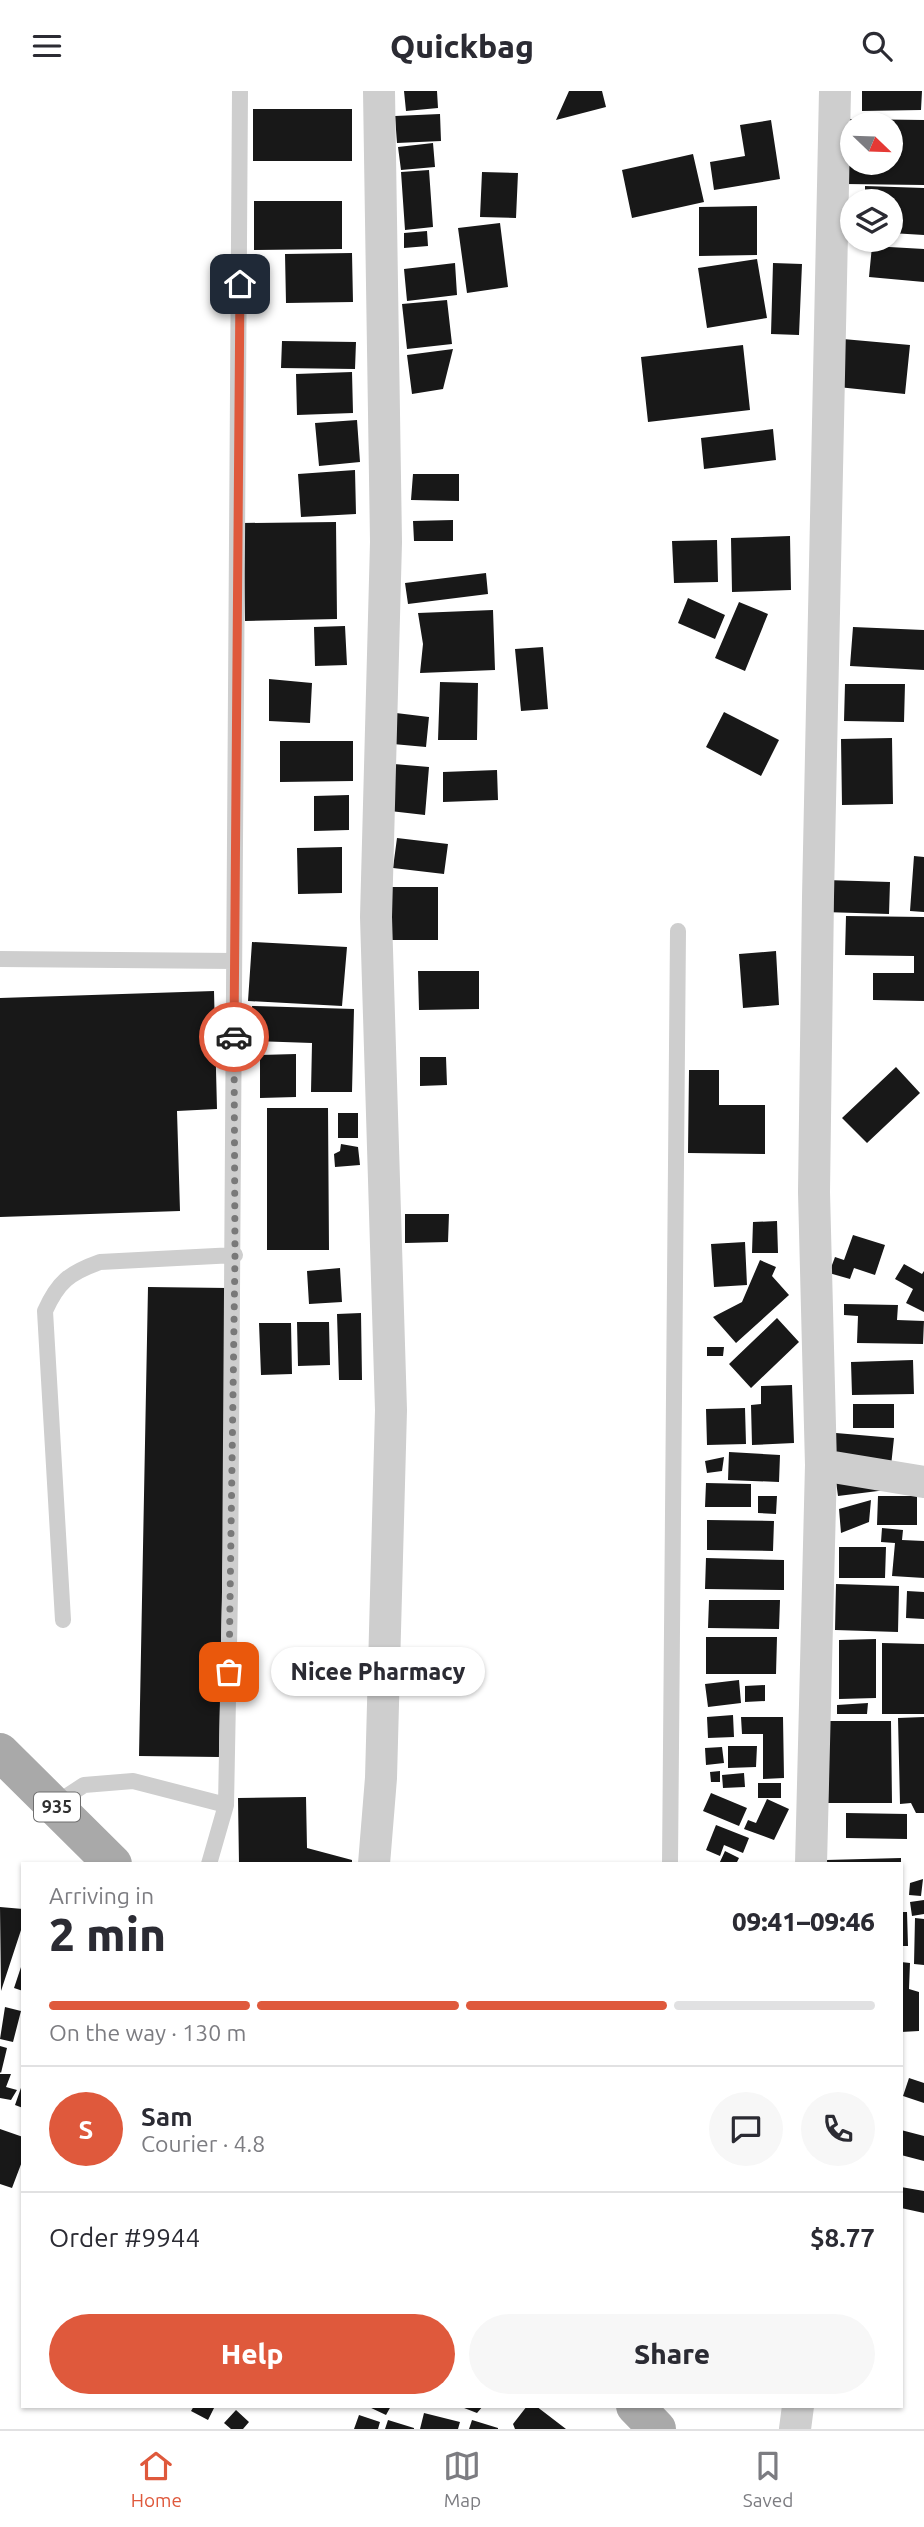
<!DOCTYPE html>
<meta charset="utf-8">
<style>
:root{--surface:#fff;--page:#f7f7f7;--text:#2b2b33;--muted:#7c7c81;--line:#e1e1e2;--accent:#df593c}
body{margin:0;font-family:Ubuntu,sans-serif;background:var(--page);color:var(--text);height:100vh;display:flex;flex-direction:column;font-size:26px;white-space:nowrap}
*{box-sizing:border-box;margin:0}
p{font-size:23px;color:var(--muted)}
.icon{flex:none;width:38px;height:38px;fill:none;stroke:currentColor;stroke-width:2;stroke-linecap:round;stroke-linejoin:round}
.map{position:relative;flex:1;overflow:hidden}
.panel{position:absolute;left:21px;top:1771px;width:882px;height:546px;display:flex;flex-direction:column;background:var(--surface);border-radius:0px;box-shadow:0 2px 5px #0004}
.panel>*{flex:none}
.needle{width:46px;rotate:113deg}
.buttons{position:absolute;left:840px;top:21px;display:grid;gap:14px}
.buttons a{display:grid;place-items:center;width:63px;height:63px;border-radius:50%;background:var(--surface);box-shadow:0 2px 5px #0004;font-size:35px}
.pin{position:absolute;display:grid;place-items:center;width:60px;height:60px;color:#fff;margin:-30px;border-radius:14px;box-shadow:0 4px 10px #0006}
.courier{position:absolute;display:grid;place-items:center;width:70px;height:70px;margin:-35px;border:5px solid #df593c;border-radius:50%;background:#fff;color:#222;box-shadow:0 2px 9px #0007}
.bubble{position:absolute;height:49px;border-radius:24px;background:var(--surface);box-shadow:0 2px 5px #0004;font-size:23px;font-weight:800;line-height:49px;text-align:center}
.overview em{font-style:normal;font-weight:800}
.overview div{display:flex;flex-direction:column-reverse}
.overview{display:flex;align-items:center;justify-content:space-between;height:119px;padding:0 28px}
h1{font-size:46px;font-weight:800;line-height:52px}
.bar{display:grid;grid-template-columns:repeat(4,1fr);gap:10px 7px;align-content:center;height:84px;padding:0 28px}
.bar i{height:9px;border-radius:5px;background:var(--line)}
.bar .current{background:var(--accent)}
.bar p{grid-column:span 4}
.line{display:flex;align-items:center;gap:18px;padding:0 28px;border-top:2px solid var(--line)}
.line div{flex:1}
.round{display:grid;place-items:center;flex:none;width:74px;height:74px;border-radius:37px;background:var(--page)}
.button{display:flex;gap:14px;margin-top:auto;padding:14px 28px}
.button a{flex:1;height:80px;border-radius:42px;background:var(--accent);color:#fff;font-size:28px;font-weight:800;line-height:80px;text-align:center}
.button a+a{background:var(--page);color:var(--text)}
header{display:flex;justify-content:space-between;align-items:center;height:91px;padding:0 28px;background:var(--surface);font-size:32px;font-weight:800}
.dock{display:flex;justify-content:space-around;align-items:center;height:98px;border-top:2px solid var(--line);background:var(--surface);font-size:19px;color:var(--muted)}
.dock a{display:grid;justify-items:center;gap:4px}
.dock .current{color:var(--accent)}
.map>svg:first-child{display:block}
.building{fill:#181818;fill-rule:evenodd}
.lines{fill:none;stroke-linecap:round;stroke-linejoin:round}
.lane{stroke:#cecece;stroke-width:16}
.street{stroke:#cecece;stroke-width:32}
.primary{stroke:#a9a9a9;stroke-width:38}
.done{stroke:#797979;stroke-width:7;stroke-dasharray:0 12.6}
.route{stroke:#df593c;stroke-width:9}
.labels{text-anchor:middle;stroke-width:7;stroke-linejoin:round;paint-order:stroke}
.shield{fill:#fff;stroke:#6f6f6f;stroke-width:2}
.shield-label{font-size:18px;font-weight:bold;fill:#313131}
</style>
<header><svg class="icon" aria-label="menu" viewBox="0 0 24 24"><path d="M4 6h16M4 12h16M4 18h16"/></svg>Quickbag<svg class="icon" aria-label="search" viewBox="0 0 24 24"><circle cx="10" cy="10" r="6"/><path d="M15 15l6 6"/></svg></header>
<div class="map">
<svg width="924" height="2338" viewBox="0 0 924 2338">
<rect width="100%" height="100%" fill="#fff"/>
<path class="building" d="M 404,0 L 437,0 L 438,17 L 406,20 Z
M 569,0 L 602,0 L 606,16 L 556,29 Z
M 862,0 L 922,0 L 921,19 L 862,20 Z
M 253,18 L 352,18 L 352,70 L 253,70 Z
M 440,23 L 441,50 L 397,52 L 395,25 Z
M 847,28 L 924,29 L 924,94 L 845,93 ZM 852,33 L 891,33 L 891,72 L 852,72 Z
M 771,29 L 780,88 L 714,99 L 710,71 L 745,65 L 740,34 Z
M 433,52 L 435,76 L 401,79 L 398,56 Z
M 693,63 L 704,111 L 632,127 L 622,79 Z
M 429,79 L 433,136 L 405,139 L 401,81 Z
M 482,81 L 518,82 L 516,127 L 480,126 Z
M 865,95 L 924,97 L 924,144 L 891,142 L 891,110 L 865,110 Z
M 254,110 L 342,110 L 342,158 L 254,159 Z
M 757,115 L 757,164 L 699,165 L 699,116 Z
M 500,132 L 508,196 L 467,202 L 458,137 Z
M 427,140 L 428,155 L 404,157 L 404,142 Z
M 872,155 L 924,158 L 924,191 L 869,186 Z
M 352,162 L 353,211 L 286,212 L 285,163 Z
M 757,168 L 767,227 L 707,237 L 698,177 Z
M 455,172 L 457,204 L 407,210 L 404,178 Z
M 773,172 L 802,173 L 799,244 L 771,243 Z
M 447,209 L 452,253 L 407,258 L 402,213 Z
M 843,248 L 910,254 L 905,303 L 838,296 Z
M 282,250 L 356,251 L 355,278 L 281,277 Z
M 743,254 L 750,319 L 648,331 L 641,266 Z
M 453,258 L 443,298 L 412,303 L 407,264 Z
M 352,281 L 353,322 L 297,324 L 296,283 Z
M 357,329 L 360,371 L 319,375 L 315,332 Z
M 773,338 L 776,369 L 704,378 L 701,347 Z
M 355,379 L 356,423 L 301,426 L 298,383 Z
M 413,383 L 459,383 L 459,410 L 411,409 Z
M 453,429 L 453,450 L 414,450 L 413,430 Z
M 336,431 L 337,528 L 245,530 L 243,432 Z
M 790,445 L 791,499 L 732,501 L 731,447 Z
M 717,449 L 718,491 L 674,492 L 672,450 Z
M 486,482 L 488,503 L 408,513 L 405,492 Z
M 688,507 L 725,524 L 715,548 L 678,532 Z
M 739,511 L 768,523 L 745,580 L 715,567 Z
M 493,519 L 495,579 L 420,582 L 423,553 L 418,522 Z
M 345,535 L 347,574 L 315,575 L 314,536 Z
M 853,536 L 924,539 L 924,579 L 850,575 Z
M 543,556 L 548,618 L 521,620 L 515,558 Z
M 269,588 L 312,592 L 310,632 L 269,630 Z
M 440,591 L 478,592 L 477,649 L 438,649 Z
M 845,593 L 905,593 L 904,631 L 844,630 Z
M 724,621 L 779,649 L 761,685 L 706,656 Z
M 396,622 L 429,626 L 426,656 L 393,653 Z
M 892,647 L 893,713 L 842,714 L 841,648 Z
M 280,650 L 353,650 L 353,690 L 280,691 Z
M 394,673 L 429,676 L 425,724 L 390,720 Z
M 497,679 L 498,709 L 443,711 L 443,681 Z
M 349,704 L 349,739 L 314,740 L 314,705 Z
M 397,747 L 448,753 L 444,783 L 393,777 Z
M 342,756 L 342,802 L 298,803 L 297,757 Z
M 914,765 L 924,766 L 924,821 L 910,820 Z
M 826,789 L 890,791 L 889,823 L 824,821 Z
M 386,796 L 438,796 L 438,849 L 386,849 Z
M 846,825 L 924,826 L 924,910 L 873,909 L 873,882 L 914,882 L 914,865 L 845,864 Z
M 252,851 L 347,856 L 342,915 L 248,910 Z
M 776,860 L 779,914 L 743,917 L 739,863 Z
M 418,880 L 479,880 L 479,918 L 419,919 Z
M 214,900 L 217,1018 L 177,1020 L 180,1120 L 0,1126 L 0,907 Z
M 252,915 L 354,918 L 352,1001 L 311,1001 L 312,952 L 251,950 Z
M 296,963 L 296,1006 L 260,1007 L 260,964 Z
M 420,966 L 446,966 L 447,994 L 420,995 Z
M 896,976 L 920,1002 L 867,1052 L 842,1027 Z
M 689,979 L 719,979 L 719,1014 L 765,1014 L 765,1063 L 688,1062 Z
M 267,1017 L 328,1017 L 329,1159 L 267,1159 Z
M 338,1022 L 358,1022 L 358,1047 L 338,1047 Z
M 341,1053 L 358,1056 L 360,1074 L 335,1076 L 334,1063 L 340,1060 Z
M 405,1123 L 449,1123 L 448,1151 L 405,1152 Z
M 777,1130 L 778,1162 L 752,1162 L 753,1131 Z
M 853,1144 L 885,1154 L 875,1184 L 854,1177 L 850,1188 L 829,1182 L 835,1166 L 844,1169 Z
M 745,1151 L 747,1194 L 714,1196 L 711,1153 Z
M 760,1169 L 776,1176 L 772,1185 L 789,1204 L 736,1252 L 713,1226 L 742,1211 Z
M 904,1173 L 922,1183 L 924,1180 L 924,1221 L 906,1212 L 913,1198 L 895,1188 Z
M 340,1177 L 342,1211 L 309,1213 L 307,1180 Z
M 148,1196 L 228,1197 L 219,1666 L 139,1665 Z
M 844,1213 L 898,1214 L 897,1229 L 924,1230 L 923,1253 L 857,1252 L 858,1225 L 844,1224 Z
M 361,1222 L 362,1289 L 339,1289 L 337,1223 Z
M 777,1227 L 799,1251 L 751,1297 L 729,1273 Z
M 297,1231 L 329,1231 L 330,1274 L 298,1275 Z
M 259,1232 L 291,1232 L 292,1283 L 261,1284 Z
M 707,1256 L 724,1256 L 723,1265 L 707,1265 Z
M 913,1269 L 914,1303 L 852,1304 L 851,1271 Z
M 792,1294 L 794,1352 L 752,1354 L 751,1314 L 761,1313 L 761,1295 Z
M 853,1313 L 894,1313 L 894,1337 L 853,1337 Z
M 745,1317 L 746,1353 L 707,1354 L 706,1318 Z
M 836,1342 L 894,1347 L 891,1375 L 833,1371 Z
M 729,1361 L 780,1364 L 779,1391 L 728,1389 Z
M 724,1366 L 722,1380 L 707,1382 L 705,1370 Z
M 835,1383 L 902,1397 L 838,1405 Z
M 706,1392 L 751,1393 L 751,1416 L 705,1416 Z
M 758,1405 L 777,1405 L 776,1423 L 758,1422 Z
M 878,1405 L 917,1405 L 917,1434 L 877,1434 Z
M 871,1409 L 869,1431 L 841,1442 L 839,1418 Z
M 707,1429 L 774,1430 L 773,1460 L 707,1459 Z
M 882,1437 L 903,1439 L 902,1449 L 924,1450 L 924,1487 L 892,1485 L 895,1452 L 881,1451 Z
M 839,1456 L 886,1456 L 885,1487 L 839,1487 Z
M 706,1467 L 784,1469 L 784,1499 L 705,1498 Z
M 836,1493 L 899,1495 L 898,1541 L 835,1539 Z
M 907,1500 L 924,1501 L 924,1528 L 906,1527 Z
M 709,1509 L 780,1509 L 779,1538 L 708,1537 Z
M 706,1546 L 777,1546 L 776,1583 L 706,1583 Z
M 876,1548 L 876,1607 L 839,1608 L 839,1549 Z
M 882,1552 L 924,1553 L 924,1623 L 882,1623 Z
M 739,1589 L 741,1612 L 708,1616 L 705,1593 Z
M 765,1594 L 765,1610 L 745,1611 L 745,1595 Z
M 868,1612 L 867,1623 L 837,1623 L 837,1614 Z
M 733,1624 L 734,1646 L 708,1647 L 707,1626 Z
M 741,1626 L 783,1626 L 784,1687 L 763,1688 L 763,1643 L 742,1643 Z
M 924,1626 L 924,1722 L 916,1722 L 911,1712 L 900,1713 L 898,1627 Z
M 829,1630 L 891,1630 L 892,1712 L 828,1712 Z
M 728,1655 L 757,1655 L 756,1676 L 728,1677 Z
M 722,1656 L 724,1672 L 706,1674 L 705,1657 Z
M 720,1680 L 720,1691 L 711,1691 L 710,1681 Z
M 744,1682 L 745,1696 L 723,1697 L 722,1684 Z
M 758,1692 L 781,1692 L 781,1707 L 758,1707 Z
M 711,1702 L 747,1717 L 739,1735 L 703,1720 Z
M 306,1706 L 307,1757 L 352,1769 L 352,1773 L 239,1773 L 238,1707 Z
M 767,1708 L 789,1718 L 774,1749 L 744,1738 L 748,1729 L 756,1732 Z
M 846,1722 L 907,1723 L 907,1748 L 846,1747 Z
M 716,1734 L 749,1747 L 743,1762 L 724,1754 L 720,1765 L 706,1759 Z
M 725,1760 L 739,1767 L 736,1773 L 719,1773 Z
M 901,1767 L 901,1773 L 826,1773 L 826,1769 Z
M 923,1788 L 921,1805 L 909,1804 L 910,1792 Z
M 924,1809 L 924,1823 L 912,1825 L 910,1811 Z
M 0,1816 L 23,1818 L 23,1833 L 1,1900 Z
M 901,1821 L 907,1821 L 908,1855 L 901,1855 Z
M 915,1827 L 924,1828 L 924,1874 L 914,1873 Z
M 901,1871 L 910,1872 L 909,1898 L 919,1901 L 919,1940 L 901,1941 Z
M 22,1873 L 23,1873 L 23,1900 L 14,1897 Z
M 5,1916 L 21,1920 L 13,1951 L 0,1948 Z
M 0,1955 L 7,1957 L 1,1982 L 0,1981 Z
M 0,1983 L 11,1983 L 6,1996 L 17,1999 L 11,2009 L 0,2007 Z
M 909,1987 L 924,1992 L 924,2012 L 903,2005 Z
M 22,1994 L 23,1994 L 23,2017 L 15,2014 Z
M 0,2038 L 23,2046 L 23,2068 L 12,2097 L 0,2093 Z
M 901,2039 L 924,2045 L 924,2070 L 901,2064 Z
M 901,2096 L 924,2100 L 924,2122 L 901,2117 Z
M 194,2315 L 215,2315 L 208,2329 L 191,2320 Z
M 367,2315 L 391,2315 L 386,2324 Z
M 459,2315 L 483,2315 L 477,2322 Z
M 527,2315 L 536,2315 L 566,2338 L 515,2338 L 513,2333 Z
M 236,2319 L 249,2331 L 243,2338 L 231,2338 L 224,2332 Z
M 424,2322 L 460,2331 L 458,2338 L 420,2338 Z
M 359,2324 L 380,2331 L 378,2338 L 354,2338 Z
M 388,2329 L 414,2337 L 414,2338 L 385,2338 Z
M 472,2329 L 498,2337 L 498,2338 L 469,2338 Z"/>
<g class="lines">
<path class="lane" d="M 0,868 L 234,870
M 63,1529 L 45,1220 C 58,1191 69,1182 100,1171 L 235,1164
M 55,1713 L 84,1694 L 133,1690 L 226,1714
M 209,1773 L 226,1714 L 230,1501 L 240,0
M 670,1773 L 678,840"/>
<path class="street" d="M 821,1374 L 924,1391
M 374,1773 L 381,1687 L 391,1319 L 376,826 L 386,451 L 379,0
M 811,1773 L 821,1374 L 814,1101 L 818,806 L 835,0
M 795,2338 L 798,2315"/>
<path class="primary" d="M 0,1661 L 113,1773
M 635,2315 L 657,2338"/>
</g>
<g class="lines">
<path class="done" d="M 229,1581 L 235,1164 L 234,946"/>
<path class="route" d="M 234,946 L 240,193"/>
</g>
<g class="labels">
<rect class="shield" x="34" y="1701.5" width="46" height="29" rx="5"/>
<g class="shield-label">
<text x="57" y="1722">935</text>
</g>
</g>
</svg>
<div class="buttons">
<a><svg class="needle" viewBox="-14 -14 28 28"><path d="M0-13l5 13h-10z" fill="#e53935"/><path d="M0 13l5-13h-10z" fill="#7c7c81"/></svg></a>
<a><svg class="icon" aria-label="layers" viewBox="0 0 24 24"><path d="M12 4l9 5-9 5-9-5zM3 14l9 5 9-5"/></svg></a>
</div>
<div class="pin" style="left:229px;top:1581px;background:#ea580c"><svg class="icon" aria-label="bag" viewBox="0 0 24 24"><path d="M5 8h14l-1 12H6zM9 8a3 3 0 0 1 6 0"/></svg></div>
<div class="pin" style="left:240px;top:193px;background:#1f2937"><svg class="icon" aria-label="home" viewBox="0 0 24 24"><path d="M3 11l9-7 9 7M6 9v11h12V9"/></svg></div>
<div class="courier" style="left:234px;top:946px"><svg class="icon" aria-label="car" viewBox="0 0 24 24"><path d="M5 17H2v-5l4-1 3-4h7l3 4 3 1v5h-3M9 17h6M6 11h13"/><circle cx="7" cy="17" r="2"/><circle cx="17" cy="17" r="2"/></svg></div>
<div class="bubble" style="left:271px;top:1556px;width:214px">Nicee Pharmacy</div>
<section class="panel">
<div class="overview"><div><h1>2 min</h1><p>Arriving in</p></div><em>09:41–09:46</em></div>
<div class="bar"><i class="current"></i><i class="current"></i><i class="current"></i><i></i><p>On the way · 130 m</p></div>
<div class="line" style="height:126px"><b class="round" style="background:var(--accent);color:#fff">S</b><div><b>Sam</b><p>Courier · 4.8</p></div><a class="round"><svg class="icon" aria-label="chat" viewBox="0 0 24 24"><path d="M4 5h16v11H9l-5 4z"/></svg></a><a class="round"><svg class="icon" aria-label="phone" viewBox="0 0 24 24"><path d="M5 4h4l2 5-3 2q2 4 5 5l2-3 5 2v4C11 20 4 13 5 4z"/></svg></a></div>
<div class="line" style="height:91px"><div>Order #9944</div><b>$8.77</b></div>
<div class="button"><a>Help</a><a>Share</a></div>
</section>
</div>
<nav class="dock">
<a class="current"><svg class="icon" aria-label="home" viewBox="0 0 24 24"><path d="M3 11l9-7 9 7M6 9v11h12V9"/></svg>Home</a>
<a><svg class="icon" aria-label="map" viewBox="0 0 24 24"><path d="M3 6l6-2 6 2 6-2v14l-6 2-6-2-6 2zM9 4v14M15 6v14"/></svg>Map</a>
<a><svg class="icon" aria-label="saved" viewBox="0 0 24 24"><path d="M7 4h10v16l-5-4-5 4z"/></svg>Saved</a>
</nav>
